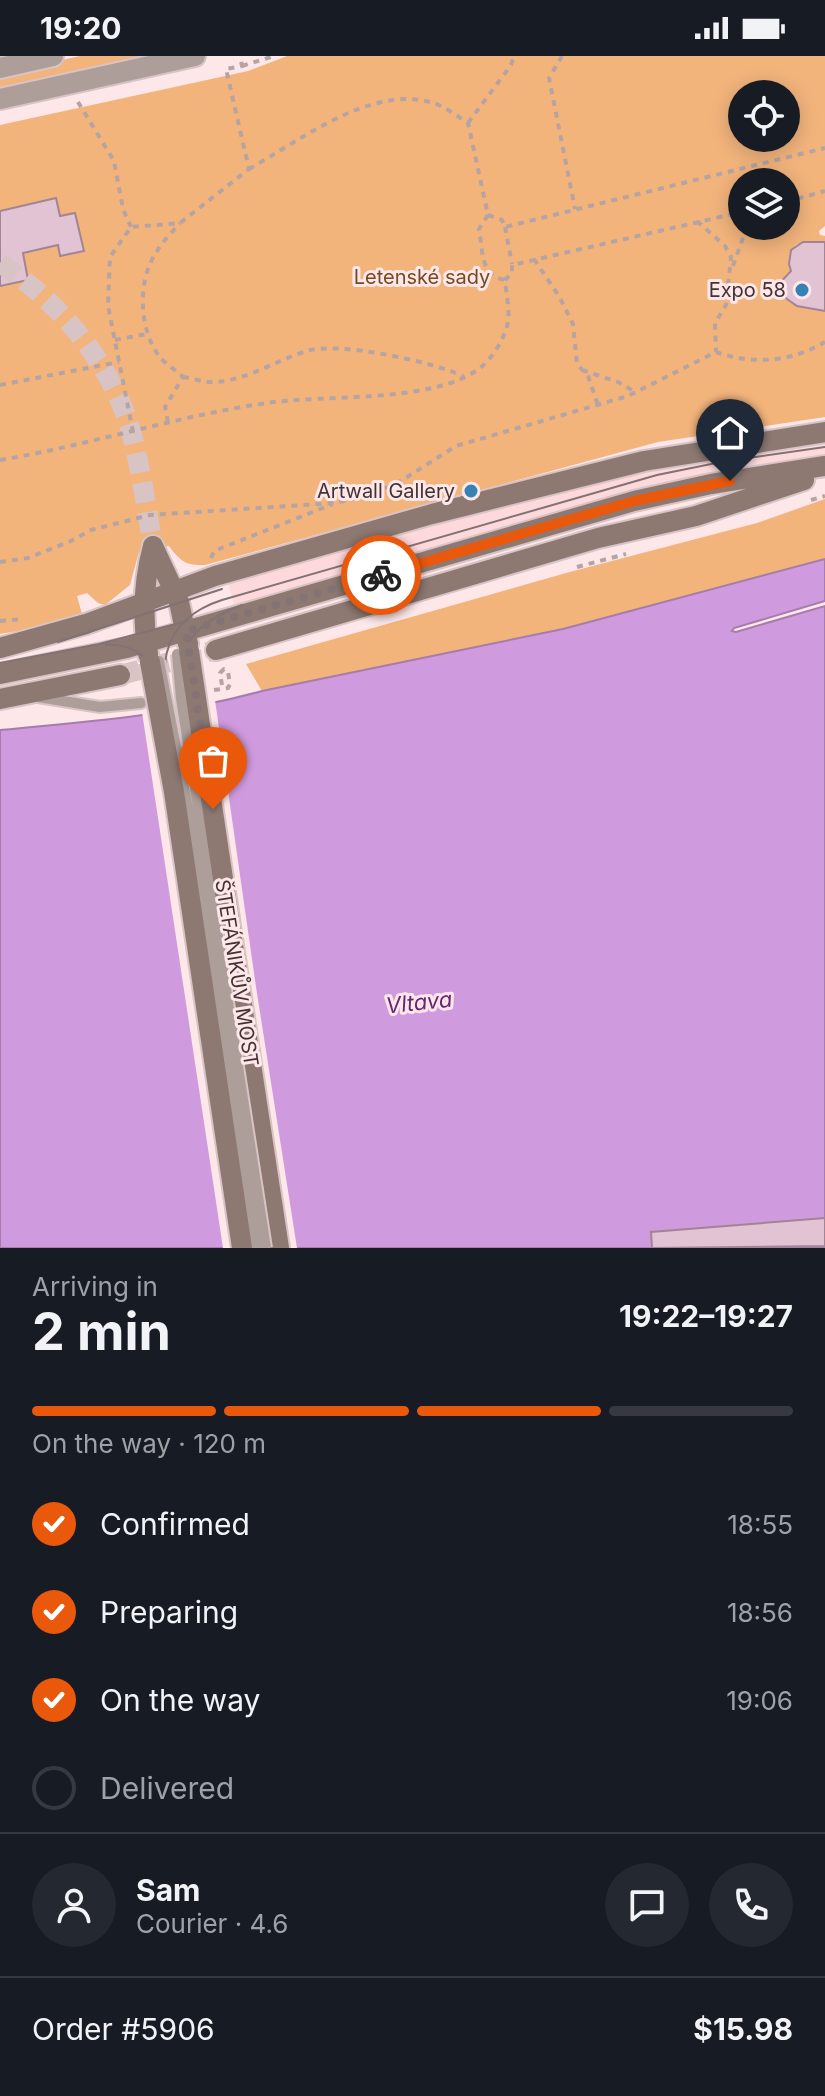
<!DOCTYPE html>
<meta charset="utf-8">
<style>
:root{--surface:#171b24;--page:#242831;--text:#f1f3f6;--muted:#9ea1a6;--line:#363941;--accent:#ea580c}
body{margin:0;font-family:Inter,sans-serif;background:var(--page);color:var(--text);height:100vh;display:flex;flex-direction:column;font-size:30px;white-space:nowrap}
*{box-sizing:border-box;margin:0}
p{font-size:26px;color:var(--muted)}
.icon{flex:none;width:44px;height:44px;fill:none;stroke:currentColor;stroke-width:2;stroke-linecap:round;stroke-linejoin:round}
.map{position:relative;height:1192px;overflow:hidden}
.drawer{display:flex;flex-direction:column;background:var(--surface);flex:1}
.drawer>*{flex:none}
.tools{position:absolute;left:728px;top:24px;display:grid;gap:16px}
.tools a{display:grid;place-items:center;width:72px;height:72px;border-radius:50%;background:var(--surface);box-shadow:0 4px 20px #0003;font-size:40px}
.pin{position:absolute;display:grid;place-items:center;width:68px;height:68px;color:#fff;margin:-82px -34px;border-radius:50% 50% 50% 0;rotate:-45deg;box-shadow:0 0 8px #0007}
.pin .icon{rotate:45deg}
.courier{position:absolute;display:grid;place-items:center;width:80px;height:80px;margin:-40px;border:6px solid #ea580c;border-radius:50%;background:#fff;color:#222;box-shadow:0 2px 10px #0007}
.summary em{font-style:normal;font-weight:700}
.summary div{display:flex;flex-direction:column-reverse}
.summary{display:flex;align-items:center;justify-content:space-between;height:136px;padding:0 32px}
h1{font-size:52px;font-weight:700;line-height:60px}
.bar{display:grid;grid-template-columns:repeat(4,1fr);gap:12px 8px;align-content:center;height:96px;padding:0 32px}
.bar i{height:10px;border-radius:6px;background:var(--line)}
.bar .active{background:var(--accent)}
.bar p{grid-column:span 4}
.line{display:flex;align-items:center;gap:20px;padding:0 32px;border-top:2px solid var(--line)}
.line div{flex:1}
.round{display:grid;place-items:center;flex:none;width:84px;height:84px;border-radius:42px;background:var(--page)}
ol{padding:0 32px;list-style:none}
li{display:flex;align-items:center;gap:24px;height:88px}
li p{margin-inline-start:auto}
li .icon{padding:8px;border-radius:50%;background:var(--accent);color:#fff;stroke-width:4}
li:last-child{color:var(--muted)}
li i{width:44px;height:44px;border:4px solid var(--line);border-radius:50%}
.status{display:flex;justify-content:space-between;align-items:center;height:56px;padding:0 40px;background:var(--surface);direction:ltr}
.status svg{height:22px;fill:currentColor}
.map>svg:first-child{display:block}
.built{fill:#fdd9dc}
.green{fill:#f3b47c;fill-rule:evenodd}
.water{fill:#d09bde;stroke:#a57cab;stroke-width:2}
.pier{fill:#fde7e9}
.building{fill:#e1c3d3;stroke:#a28595;stroke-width:2}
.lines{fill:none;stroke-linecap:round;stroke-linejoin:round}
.secondary-tunnel{stroke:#d8c3c5;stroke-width:20;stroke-dasharray:20 10;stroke-linecap:butt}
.lane-casing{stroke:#d8c3c5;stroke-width:14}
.street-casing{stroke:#d8c3c5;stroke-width:24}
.secondary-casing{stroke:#d8c3c5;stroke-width:24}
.path{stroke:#b6a3a4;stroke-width:4;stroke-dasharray:6 6;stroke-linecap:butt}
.lane{stroke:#ad9e9a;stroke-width:10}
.street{stroke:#ad9e9a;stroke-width:20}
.secondary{stroke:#8d7872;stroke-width:20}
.tram{stroke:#827273;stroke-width:2}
.lane-bridge-casing{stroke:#d8c3c5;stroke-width:14;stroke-linecap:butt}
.secondary-bridge-casing{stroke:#d8c3c5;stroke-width:24;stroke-linecap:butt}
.path-bridge{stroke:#b6a3a4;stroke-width:4;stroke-dasharray:6 6;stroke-linecap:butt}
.lane-bridge{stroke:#ad9e9a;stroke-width:10}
.secondary-bridge{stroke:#8d7872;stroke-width:20}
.done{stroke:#837374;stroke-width:8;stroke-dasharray:0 14.4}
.route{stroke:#ea580c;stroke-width:10}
.poi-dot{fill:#3682b5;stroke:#fde7e9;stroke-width:3}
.labels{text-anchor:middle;stroke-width:6;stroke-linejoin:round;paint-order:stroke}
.park-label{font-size:20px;fill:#764a1f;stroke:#fde7e9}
.poi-label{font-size:20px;fill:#423435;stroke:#fde7e9;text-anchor:end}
.street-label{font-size:20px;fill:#423435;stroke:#fde7e9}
.water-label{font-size:22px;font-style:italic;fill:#662775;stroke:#fde7e9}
</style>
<div class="status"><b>19:20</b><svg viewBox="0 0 49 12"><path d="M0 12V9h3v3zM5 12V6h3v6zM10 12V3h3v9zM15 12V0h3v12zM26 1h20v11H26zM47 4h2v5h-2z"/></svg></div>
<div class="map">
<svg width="825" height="1192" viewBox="0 0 825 1192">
<rect width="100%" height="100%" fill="#fde7e9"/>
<path class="built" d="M 825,385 L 825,405 L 236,557 L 228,526 L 432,468 L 650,413 Z"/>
<path class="green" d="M 80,0 L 146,0 L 0,37 L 0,18 Z
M 287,0 L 825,0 L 825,170 L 819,175 L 820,179 L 825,180 L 825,200 C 817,188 811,183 796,189 C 786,199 787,210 797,220 L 788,218 L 777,230 C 790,249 803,254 825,254 L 825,361 L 658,386 L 205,509 C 186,510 180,505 169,490 L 139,496 L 130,529 L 105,549 L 98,547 L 87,537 L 77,540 L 82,558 L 42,571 L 0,578 L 0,202 L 58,189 L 61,200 L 84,194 L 75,157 L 60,160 L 56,143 L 0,155 L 0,69 L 248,15 ZM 742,38 L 786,38 L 786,82 L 742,82 ZM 742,126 L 786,126 L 786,170 L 742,170 Z
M 825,443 L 825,503 L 563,573 L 262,635 L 246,608 L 566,517 L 757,467 Z"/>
<path class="water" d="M 825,503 L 825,545 L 734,572 L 732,575 L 736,576 L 825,550 L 825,1192 L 0,1192 L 0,674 C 88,666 176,659 262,635 L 563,573 Z"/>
<path class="pier" d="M 215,644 L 256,931 L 297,1192 L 223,1192 L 142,656 Z"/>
<path class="building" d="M 56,142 L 60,160 L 75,157 L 84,195 L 60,200 L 58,189 L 23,197 L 28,224 L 0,230 L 0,155 Z
M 803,186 L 825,186 L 825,255 L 797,250 L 787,243 L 777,230 L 791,215 L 789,208 L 791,194 Z
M 825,1162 L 825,1190 L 652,1192 L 651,1176 Z"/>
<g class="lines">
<path class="secondary-tunnel" d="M 0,207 C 62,248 117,313 134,387 C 142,421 147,456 153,490
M 120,619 L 216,594"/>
<g class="lane-casing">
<path id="lane" d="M 38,641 L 100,651 L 141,647"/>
</g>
<g class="street-casing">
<path id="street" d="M 0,12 L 53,0
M 0,43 L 195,0"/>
</g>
<g class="secondary-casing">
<path id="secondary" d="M 153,490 L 179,546 L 188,588
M 0,592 L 86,568 L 215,520 L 432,458 L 644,405 L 825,376
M 216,594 L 598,482 L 696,460 L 804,424
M 148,598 C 142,561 143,527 153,490
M 0,618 L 127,592 L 634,445 L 711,428 L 825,410
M 0,643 L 120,619
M 229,863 L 279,1192"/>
</g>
<path class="path" d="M 562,0 L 549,22 L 575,153
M 242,10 L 274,0
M 78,46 L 114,105 L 123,153 L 131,171
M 468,67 L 511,9 L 514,0
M 249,113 C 301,84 369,30 430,46 C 443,49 457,60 468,67 L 488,159 L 479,173 C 483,195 480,220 505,224
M 786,146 L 825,135
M 488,159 L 502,164 L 505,171 L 825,92
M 697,165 L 725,190 L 731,201 L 726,249 L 715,267 L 716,296
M 505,171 L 512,208
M 534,203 L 560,242 L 573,268 L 577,308 L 588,320 L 598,349
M 733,210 L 744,179 L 750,170
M 115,284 L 147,278
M 582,314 L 618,326 L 635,336
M 183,321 C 191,322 200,325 208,326 C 241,328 276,304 307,295 C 339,285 433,306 463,320
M 0,329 L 119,306
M 168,366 L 165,351 L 183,321 C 176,314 165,308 159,300 C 139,273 137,225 156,197 C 162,186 172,176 180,167
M 133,376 L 108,250 L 110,201 L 131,171 L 180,167 L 249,113 L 226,13 L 242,10 L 240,0
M 0,404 C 90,389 177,360 267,347 C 326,338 432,348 480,312 C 492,303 505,282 508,266 C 510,254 506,237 505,224 L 512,217 L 512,209 L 742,156
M 811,444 L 825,440
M 211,502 L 214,495 L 333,448
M 0,506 L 28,502 L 71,485 L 91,474 L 150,459 L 335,447 L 372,439 L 404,423 L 456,390 L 628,340 L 716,296 C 753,309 791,306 825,286
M 577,511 L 626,498
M 0,565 L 22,563
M 222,629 L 220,617 L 224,613 L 228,616 L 230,628"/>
<use href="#lane" class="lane"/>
<use href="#street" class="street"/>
<use href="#secondary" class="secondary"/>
<path class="tram" d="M 58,586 L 222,533
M 106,589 C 133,587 154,604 164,629
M 0,607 L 99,588 L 187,565
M 190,697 C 179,625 160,580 242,549
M 256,1192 C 235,1049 214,906 191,764 C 184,724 158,631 167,596 C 174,568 197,552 222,544 L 657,419 L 721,406 L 825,391"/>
<g class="lane-bridge-casing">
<path id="lane-bridge" d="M 177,598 L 181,642 L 266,1192
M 159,605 L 191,768 L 256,1192"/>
</g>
<g class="secondary-bridge-casing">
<path id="secondary-bridge" d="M 189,595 L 229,863
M 150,606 L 174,736 L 242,1192"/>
</g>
<path class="path-bridge" d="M 214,634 L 228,632 L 230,628"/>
<use href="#lane-bridge" class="lane-bridge"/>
<use href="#secondary-bridge" class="secondary-bridge"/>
</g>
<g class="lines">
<path class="done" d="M 213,753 L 186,575 L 381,519"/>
<path class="route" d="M 381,519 L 634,445 L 730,425"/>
</g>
<g class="poi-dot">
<circle cx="802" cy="234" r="8"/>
<circle cx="471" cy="435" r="8"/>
</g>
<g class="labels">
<g class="park-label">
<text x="422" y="228">Letenské sady</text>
</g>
<g class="poi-label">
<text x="786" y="241">Expo 58</text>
<text x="455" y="442">Artwall Gallery</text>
</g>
<g class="street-label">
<text transform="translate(237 917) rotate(81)" y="7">ŠTEFÁNIKŮV MOST</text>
</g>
<g class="water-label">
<text transform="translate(419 946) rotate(-6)" y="8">Vltava</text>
</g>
</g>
</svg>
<div class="tools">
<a><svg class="icon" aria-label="locate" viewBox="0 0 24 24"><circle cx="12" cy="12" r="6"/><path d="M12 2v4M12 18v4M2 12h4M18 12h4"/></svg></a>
<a><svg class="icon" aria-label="layers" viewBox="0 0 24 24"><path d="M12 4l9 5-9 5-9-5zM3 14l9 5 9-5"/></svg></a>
</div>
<div class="pin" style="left:213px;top:753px;background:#ea580c"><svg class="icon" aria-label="bag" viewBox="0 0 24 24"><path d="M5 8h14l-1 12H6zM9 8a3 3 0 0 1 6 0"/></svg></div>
<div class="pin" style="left:730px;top:425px;background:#1f2937"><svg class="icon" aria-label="home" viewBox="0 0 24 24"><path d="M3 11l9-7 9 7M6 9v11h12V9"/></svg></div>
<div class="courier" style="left:381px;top:519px"><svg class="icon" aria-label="bike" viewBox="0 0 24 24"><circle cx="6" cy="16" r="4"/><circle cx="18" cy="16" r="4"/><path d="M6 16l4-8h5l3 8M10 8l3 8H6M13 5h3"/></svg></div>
</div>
<section class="drawer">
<div class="summary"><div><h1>2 min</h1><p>Arriving in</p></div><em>19:22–19:27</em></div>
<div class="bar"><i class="active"></i><i class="active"></i><i class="active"></i><i></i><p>On the way · 120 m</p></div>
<ol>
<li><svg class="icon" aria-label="check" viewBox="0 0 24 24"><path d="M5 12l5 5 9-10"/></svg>Confirmed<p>18:55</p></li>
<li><svg class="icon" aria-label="check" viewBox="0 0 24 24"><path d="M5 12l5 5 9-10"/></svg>Preparing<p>18:56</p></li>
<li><svg class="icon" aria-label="check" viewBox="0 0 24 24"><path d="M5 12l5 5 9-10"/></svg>On the way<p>19:06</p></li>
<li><i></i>Delivered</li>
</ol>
<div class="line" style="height:144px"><a class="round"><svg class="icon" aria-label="person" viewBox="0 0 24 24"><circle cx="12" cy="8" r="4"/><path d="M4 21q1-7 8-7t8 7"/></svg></a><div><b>Sam</b><p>Courier · 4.6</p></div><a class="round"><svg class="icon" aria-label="chat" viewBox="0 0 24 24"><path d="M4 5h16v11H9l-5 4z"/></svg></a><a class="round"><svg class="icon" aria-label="phone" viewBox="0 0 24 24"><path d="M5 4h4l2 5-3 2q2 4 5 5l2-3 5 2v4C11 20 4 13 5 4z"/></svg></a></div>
<div class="line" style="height:104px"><div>Order #5906</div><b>$15.98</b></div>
</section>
